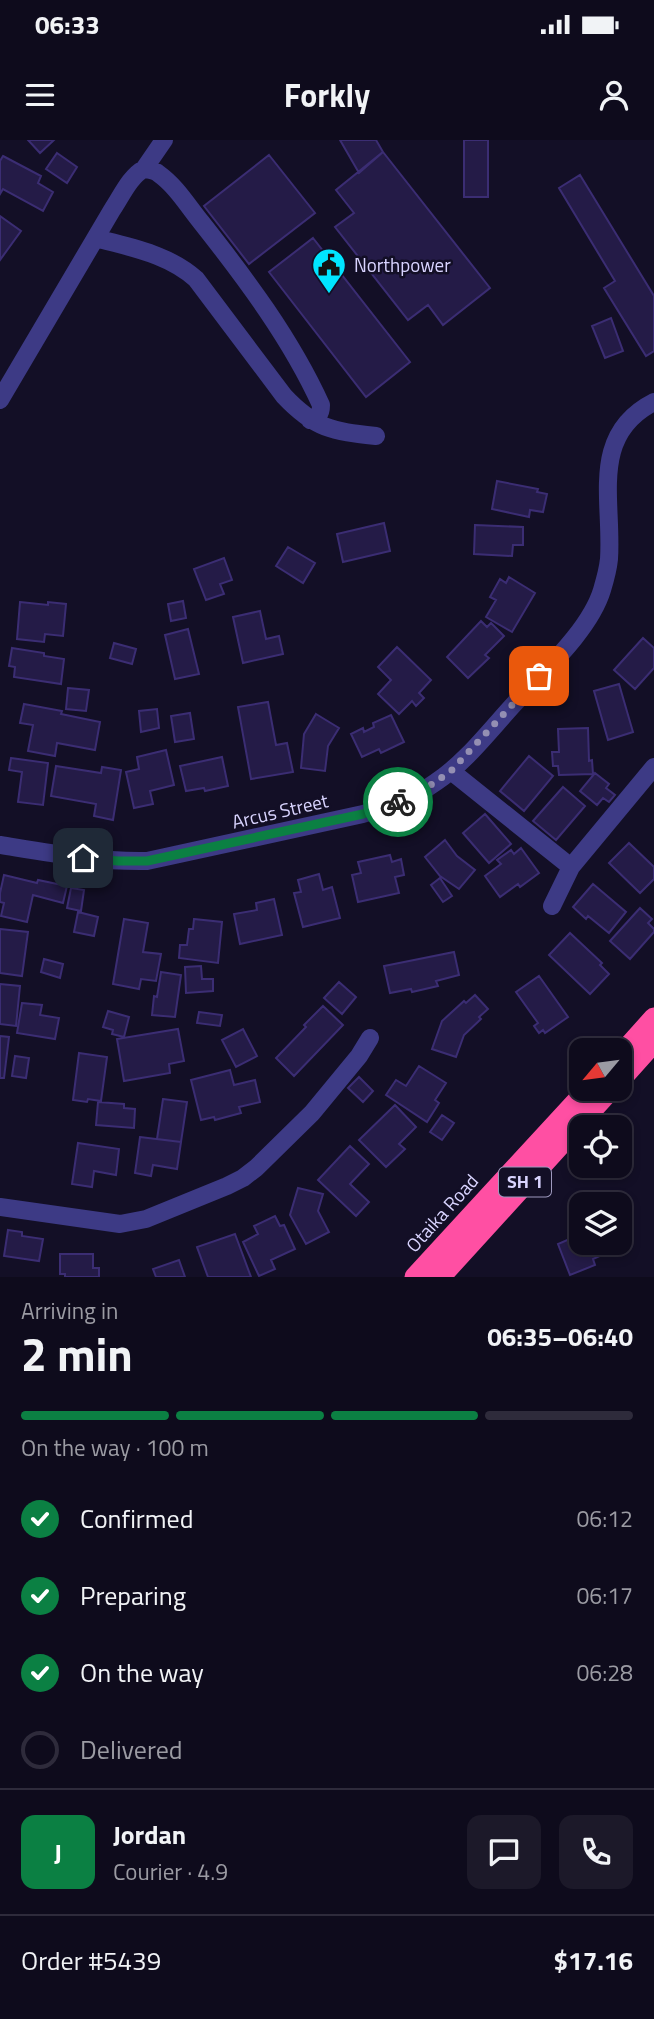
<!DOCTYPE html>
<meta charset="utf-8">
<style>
:root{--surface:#0e0b1c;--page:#1c1929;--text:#f1f3f6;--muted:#9b9ba3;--line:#2e2b3b;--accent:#0b8043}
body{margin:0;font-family:"Titillium Web",sans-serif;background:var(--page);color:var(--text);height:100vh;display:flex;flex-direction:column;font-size:26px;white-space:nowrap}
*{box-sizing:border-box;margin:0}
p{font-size:23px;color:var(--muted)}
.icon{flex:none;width:38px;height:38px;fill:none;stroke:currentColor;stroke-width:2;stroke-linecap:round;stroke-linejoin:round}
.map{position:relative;height:1137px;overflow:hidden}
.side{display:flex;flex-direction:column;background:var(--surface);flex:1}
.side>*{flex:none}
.needle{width:46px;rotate:241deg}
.fabs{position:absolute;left:569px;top:898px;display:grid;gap:14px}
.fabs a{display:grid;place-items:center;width:63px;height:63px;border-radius:14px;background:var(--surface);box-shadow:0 4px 10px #0003,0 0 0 2px var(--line);font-size:35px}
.pin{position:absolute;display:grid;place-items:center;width:60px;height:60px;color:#fff;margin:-30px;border-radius:14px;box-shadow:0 4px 10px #0006}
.courier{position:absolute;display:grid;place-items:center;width:70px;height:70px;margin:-35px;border:5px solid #0b8043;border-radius:50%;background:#fff;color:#222;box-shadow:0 2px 9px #0007}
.overview em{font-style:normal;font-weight:700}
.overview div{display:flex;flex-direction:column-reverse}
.overview{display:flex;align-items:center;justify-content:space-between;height:119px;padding:0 21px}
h1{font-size:46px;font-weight:700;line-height:52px}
.bar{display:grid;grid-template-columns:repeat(4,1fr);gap:10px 7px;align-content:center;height:84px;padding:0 21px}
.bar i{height:9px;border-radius:5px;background:var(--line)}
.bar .active{background:var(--accent)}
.bar p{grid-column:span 4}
.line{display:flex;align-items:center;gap:18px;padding:0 21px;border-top:2px solid var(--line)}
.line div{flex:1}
.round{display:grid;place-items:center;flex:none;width:74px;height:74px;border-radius:14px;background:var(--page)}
ol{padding:0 21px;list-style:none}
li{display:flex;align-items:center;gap:21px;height:77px}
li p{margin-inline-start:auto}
li .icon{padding:7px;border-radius:50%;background:var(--accent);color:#fff;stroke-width:4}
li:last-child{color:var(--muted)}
li i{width:38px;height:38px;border:4px solid var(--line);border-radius:50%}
.status{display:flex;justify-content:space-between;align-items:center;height:49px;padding:0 35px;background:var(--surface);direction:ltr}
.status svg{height:19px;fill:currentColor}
header{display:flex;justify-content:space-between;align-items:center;height:91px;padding:0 21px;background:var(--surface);font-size:32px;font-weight:700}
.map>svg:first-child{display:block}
.building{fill:#241b47;stroke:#3b2d73;stroke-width:2}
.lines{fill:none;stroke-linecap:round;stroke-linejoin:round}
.minor{stroke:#3d3a85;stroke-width:18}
.highway{stroke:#ff4fa3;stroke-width:21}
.done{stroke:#948fb3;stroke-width:7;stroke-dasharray:0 12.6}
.route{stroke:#0b8043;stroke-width:9}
.labels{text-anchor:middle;stroke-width:5;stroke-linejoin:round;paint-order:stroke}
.shield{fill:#130f26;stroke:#9e99be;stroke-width:2}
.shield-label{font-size:18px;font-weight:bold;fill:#d9d4ff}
.poi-label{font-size:19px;fill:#d9d4ff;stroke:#130f26;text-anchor:start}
.street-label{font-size:19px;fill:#d9d4ff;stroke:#130f26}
</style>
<div class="status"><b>06:33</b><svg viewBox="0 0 49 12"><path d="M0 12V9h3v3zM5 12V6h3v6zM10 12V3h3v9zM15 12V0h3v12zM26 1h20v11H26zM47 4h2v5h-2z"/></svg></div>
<header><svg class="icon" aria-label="menu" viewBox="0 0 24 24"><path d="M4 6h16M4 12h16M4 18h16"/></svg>Forkly<svg class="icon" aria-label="person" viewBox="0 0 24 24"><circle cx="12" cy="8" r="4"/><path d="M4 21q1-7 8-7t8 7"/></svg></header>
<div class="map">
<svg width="654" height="1137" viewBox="0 0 654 1137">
<rect width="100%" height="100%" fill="#130f26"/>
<path class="building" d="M 28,0 L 54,0 L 40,13 Z
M 340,0 L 376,0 L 383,12 L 359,33 Z
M 464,0 L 488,0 L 488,57 L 464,57 Z
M 383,12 L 490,148 L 443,185 L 428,165 L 408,180 L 335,87 L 354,73 L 336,50 Z
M 57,13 L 77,27 L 67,43 L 46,29 Z
M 269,15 L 315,73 L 249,124 L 204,66 Z
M 3,16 L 41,36 L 38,43 L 53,52 L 43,71 L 3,49 L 0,54 L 0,21 Z
M 580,35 L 654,156 L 654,211 L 646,216 L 604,148 L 615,141 L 559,48 Z
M 0,76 L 21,91 L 0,120 Z
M 313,98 L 410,222 L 366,257 L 269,132 Z
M 611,178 L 623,211 L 605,218 L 592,186 Z
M 497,341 L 538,349 L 537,352 L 547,354 L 543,372 L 530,370 L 529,377 L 492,369 Z
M 384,383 L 390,411 L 343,422 L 337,394 Z
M 475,385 L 523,387 L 523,405 L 513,405 L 512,416 L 474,414 Z
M 288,407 L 315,423 L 303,443 L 276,426 Z
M 224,418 L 232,440 L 220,444 L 224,454 L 206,460 L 194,429 Z
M 509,437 L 535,453 L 512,492 L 486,477 L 496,460 L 490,457 L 500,439 L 506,443 Z
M 183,461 L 186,478 L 171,481 L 168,464 Z
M 20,462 L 48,465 L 48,462 L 66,464 L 63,496 L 45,494 L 44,502 L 17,499 Z
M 260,471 L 266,499 L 279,496 L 283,514 L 243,523 L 233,477 Z
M 481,481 L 487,487 L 491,483 L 504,496 L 485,515 L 489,518 L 468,538 L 447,517 Z
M 188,489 L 199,534 L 175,539 L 165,495 Z
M 643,498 L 654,508 L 654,528 L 635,549 L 614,530 Z
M 114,503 L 136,509 L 132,524 L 110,518 Z
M 397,507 L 431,540 L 419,553 L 424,558 L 416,566 L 412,561 L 399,574 L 378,554 L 391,540 L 378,527 Z
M 12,508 L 44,513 L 44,516 L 64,519 L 61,544 L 14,537 L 15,527 L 9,526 Z
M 619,544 L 633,592 L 608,600 L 594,551 Z
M 68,548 L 89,550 L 86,571 L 66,569 Z
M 268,562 L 276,605 L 287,603 L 293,632 L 251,639 L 238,567 Z
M 24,564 L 62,571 L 61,574 L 100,582 L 95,610 L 57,603 L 55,616 L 28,611 L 33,585 L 20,583 Z
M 157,569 L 159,588 L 141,592 L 139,571 Z
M 190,573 L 194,599 L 175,602 L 171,576 Z
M 316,574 L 339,588 L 328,606 L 325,631 L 301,628 L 304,594 Z
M 391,575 L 404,602 L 381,613 L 379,609 L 362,617 L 351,594 L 363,588 L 364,592 L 374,587 L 373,583 Z
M 588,588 L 589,621 L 592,620 L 593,634 L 559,635 L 558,626 L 553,626 L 552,612 L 559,612 L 558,589 Z
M 166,610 L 174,645 L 150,651 L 153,664 L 134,668 L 126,632 L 139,629 L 137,617 Z
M 529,616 L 553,636 L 524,671 L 500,651 Z
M 222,617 L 228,646 L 205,651 L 204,648 L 186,651 L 180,626 Z
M 11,618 L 48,623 L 43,665 L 18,662 L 22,632 L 9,630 Z
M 56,626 L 101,633 L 102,627 L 121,630 L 113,680 L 94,676 L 96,664 L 51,656 Z
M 595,633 L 609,644 L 606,648 L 615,655 L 609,662 L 603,658 L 597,665 L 580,651 Z
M 563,647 L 585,666 L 556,700 L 533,681 Z
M 485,674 L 511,704 L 489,723 L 463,693 Z
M 445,700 L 457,716 L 475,730 L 459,749 L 440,736 L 425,717 Z
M 629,703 L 654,727 L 654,739 L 640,753 L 609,723 Z
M 521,708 L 539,733 L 520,747 L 518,744 L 500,757 L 485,736 L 501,724 L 497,720 L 511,710 L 514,714 Z
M 390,715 L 392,722 L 401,719 L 404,735 L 395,737 L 399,753 L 358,762 L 352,735 L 361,733 L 358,722 Z
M 319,734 L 323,750 L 332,747 L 340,778 L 303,787 L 294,753 L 301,752 L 298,740 Z
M 4,735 L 37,743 L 38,740 L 67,746 L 63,763 L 33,755 L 27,782 L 1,776 L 4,763 L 0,762 L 0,753 Z
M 440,738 L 452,756 L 443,762 L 431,745 Z
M 593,744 L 626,772 L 609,793 L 588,776 L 586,779 L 573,767 Z
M 71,748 L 84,750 L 81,771 L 67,768 Z
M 274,759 L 282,795 L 240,804 L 234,774 L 257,770 L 256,763 Z
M 640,768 L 652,779 L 648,783 L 654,789 L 654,792 L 630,819 L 610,801 Z
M 78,772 L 98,777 L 94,796 L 74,792 Z
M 124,779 L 148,783 L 143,812 L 161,814 L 156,841 L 141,839 L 139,849 L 113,844 Z
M 194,779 L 222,782 L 218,823 L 179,818 L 180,805 L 187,805 L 189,789 L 193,789 Z
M 0,789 L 28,792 L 22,836 L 0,833 Z
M 570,793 L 602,823 L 600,825 L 609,834 L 590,854 L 549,815 Z
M 454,812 L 459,835 L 436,841 L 438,846 L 412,852 L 411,849 L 390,853 L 384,826 Z
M 44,819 L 63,824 L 60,838 L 41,832 Z
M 201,826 L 202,839 L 213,839 L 213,851 L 186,853 L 185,827 Z
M 161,832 L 181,835 L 175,877 L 152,875 L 154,856 L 157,857 Z
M 539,836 L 568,877 L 545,893 L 543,890 L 539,893 L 534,886 L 538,883 L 516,852 Z
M 339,842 L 356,857 L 342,874 L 324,858 Z
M 0,844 L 20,846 L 16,886 L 0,884 Z
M 475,855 L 488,869 L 479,877 L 481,879 L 464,895 L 456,917 L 432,909 L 442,881 L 464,861 L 466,863 Z
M 22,863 L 42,865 L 40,875 L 59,878 L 55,899 L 17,893 Z
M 323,866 L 343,885 L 294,936 L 276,918 L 306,887 L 304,885 Z
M 108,871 L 129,877 L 124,897 L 112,894 L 113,890 L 103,887 Z
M 199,872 L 222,875 L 220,886 L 197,883 Z
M 178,889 L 184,921 L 169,924 L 170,933 L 124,941 L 117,899 Z
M 243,889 L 257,916 L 236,927 L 222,900 Z
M 0,896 L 9,897 L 4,938 L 0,938 Z
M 79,913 L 107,917 L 101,961 L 88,959 L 87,962 L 73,960 Z
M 15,916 L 29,918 L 26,938 L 12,936 Z
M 419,926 L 446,943 L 435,960 L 439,963 L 427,982 L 386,955 L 396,940 L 406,946 Z
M 230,930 L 234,945 L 255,940 L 260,962 L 239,967 L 241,973 L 215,980 L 214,977 L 201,980 L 191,940 Z
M 359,937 L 373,951 L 363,962 L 348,948 Z
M 163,959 L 187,962 L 181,1002 L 157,999 Z
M 98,962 L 124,964 L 124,968 L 135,969 L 134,988 L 96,985 Z
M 395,965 L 416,987 L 399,1004 L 405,1009 L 386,1027 L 359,1000 Z
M 442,975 L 454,983 L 442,1000 L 430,992 Z
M 140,997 L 181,1002 L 177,1029 L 153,1025 L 151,1036 L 135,1033 Z
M 78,1003 L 119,1009 L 116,1035 L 94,1031 L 92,1047 L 72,1044 Z
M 350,1006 L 369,1024 L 350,1044 L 369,1062 L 356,1076 L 318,1040 Z
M 298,1048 L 323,1054 L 318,1071 L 329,1092 L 306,1104 L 290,1075 Z
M 275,1076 L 280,1086 L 284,1085 L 295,1109 L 271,1120 L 275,1129 L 259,1136 L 243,1102 L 258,1094 L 254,1086 Z
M 8,1090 L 22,1092 L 22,1096 L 43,1099 L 39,1121 L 4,1116 Z
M 235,1094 L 251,1137 L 208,1137 L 197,1107 Z
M 581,1094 L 581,1102 L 612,1102 L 615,1109 L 593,1119 L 595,1125 L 570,1135 L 558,1104 Z
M 60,1114 L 93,1114 L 93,1128 L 99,1128 L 99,1137 L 65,1137 L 65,1134 L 60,1134 Z
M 179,1120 L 185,1137 L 156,1137 L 153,1129 Z"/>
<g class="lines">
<path class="minor" d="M 144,29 C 150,30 155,30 159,34 C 176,46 188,66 201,82 C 246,139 291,199 321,265 C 321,274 318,277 310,280
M 96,98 C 132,108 168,114 196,139 L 284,256 C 315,289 332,291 376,296
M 0,260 L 112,70 C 121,57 130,36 144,29 L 164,0
M 451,631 L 571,727
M 0,705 C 49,713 97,722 147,721 L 363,674 C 389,666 414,658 436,642 C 466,622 490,590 515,563 C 543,532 590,490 602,450 C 605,440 608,429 609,419 C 613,361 589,295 654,262
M 552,766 L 571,727 L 654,627
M 0,1067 L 120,1084 L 146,1079 L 227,1046 L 243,1038 L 256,1028 L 312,973 L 359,916 L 370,898"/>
<path class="highway" d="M 620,916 L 654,878
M 620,940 L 654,902
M 415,1137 L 589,948
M 440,1137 L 612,948"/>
</g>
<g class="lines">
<path class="done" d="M 398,662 L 419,653 L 451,631 L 539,536"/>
<path class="route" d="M 83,718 L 118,721 L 147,721 L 363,674 L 398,662"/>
</g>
<defs>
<g id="civic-pin" transform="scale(1.75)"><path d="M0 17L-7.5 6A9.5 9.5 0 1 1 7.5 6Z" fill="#00e5ff" stroke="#130f26"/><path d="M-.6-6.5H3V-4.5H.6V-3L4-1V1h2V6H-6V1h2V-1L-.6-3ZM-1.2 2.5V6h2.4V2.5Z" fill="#111"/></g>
</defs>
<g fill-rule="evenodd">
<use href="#civic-pin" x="329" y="125"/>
</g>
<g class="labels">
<rect class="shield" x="499" y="1027.5" width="52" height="29" rx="5"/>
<g class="shield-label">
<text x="525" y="1048">SH 1</text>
</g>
<g class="poi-label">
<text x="354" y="132">Northpower</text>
</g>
<g class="street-label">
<text transform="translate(280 671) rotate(-13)" y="7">Arcus Street</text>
<text transform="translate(442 1073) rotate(-48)" y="7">Otaika Road</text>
</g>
</g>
</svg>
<div class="fabs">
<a><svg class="needle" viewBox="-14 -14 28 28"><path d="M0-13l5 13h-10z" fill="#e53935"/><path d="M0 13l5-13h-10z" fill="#9b9ba3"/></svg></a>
<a><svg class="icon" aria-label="locate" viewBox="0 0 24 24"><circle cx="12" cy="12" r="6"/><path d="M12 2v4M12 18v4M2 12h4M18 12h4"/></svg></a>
<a><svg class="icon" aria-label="layers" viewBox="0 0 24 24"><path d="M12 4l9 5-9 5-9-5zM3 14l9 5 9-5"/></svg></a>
</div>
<div class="pin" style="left:539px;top:536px;background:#ea580c"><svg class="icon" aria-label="bag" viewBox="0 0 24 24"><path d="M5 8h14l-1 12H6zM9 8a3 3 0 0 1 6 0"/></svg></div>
<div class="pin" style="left:83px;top:718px;background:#1f2937"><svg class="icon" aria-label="home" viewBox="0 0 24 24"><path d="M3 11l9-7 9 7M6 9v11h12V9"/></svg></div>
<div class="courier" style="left:398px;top:662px"><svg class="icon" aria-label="bike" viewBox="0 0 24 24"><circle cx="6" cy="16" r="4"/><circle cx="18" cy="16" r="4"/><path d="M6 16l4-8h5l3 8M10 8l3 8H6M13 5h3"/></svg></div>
</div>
<section class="side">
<div class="overview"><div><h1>2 min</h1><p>Arriving in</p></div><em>06:35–06:40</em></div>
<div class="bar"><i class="active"></i><i class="active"></i><i class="active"></i><i></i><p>On the way · 100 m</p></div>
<ol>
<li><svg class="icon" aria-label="check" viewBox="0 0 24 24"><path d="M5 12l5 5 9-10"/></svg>Confirmed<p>06:12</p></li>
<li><svg class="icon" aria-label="check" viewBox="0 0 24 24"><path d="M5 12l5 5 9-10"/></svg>Preparing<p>06:17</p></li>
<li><svg class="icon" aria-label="check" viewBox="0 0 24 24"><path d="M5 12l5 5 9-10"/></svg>On the way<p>06:28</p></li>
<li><i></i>Delivered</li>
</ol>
<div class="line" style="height:126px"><b class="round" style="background:var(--accent);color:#fff">J</b><div><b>Jordan</b><p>Courier · 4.9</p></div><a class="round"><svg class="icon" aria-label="chat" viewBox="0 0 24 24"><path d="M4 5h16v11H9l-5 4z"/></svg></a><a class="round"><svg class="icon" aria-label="phone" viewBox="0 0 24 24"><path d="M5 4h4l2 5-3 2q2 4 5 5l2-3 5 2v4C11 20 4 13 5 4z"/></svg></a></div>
<div class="line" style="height:91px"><div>Order #5439</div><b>$17.16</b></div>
</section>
